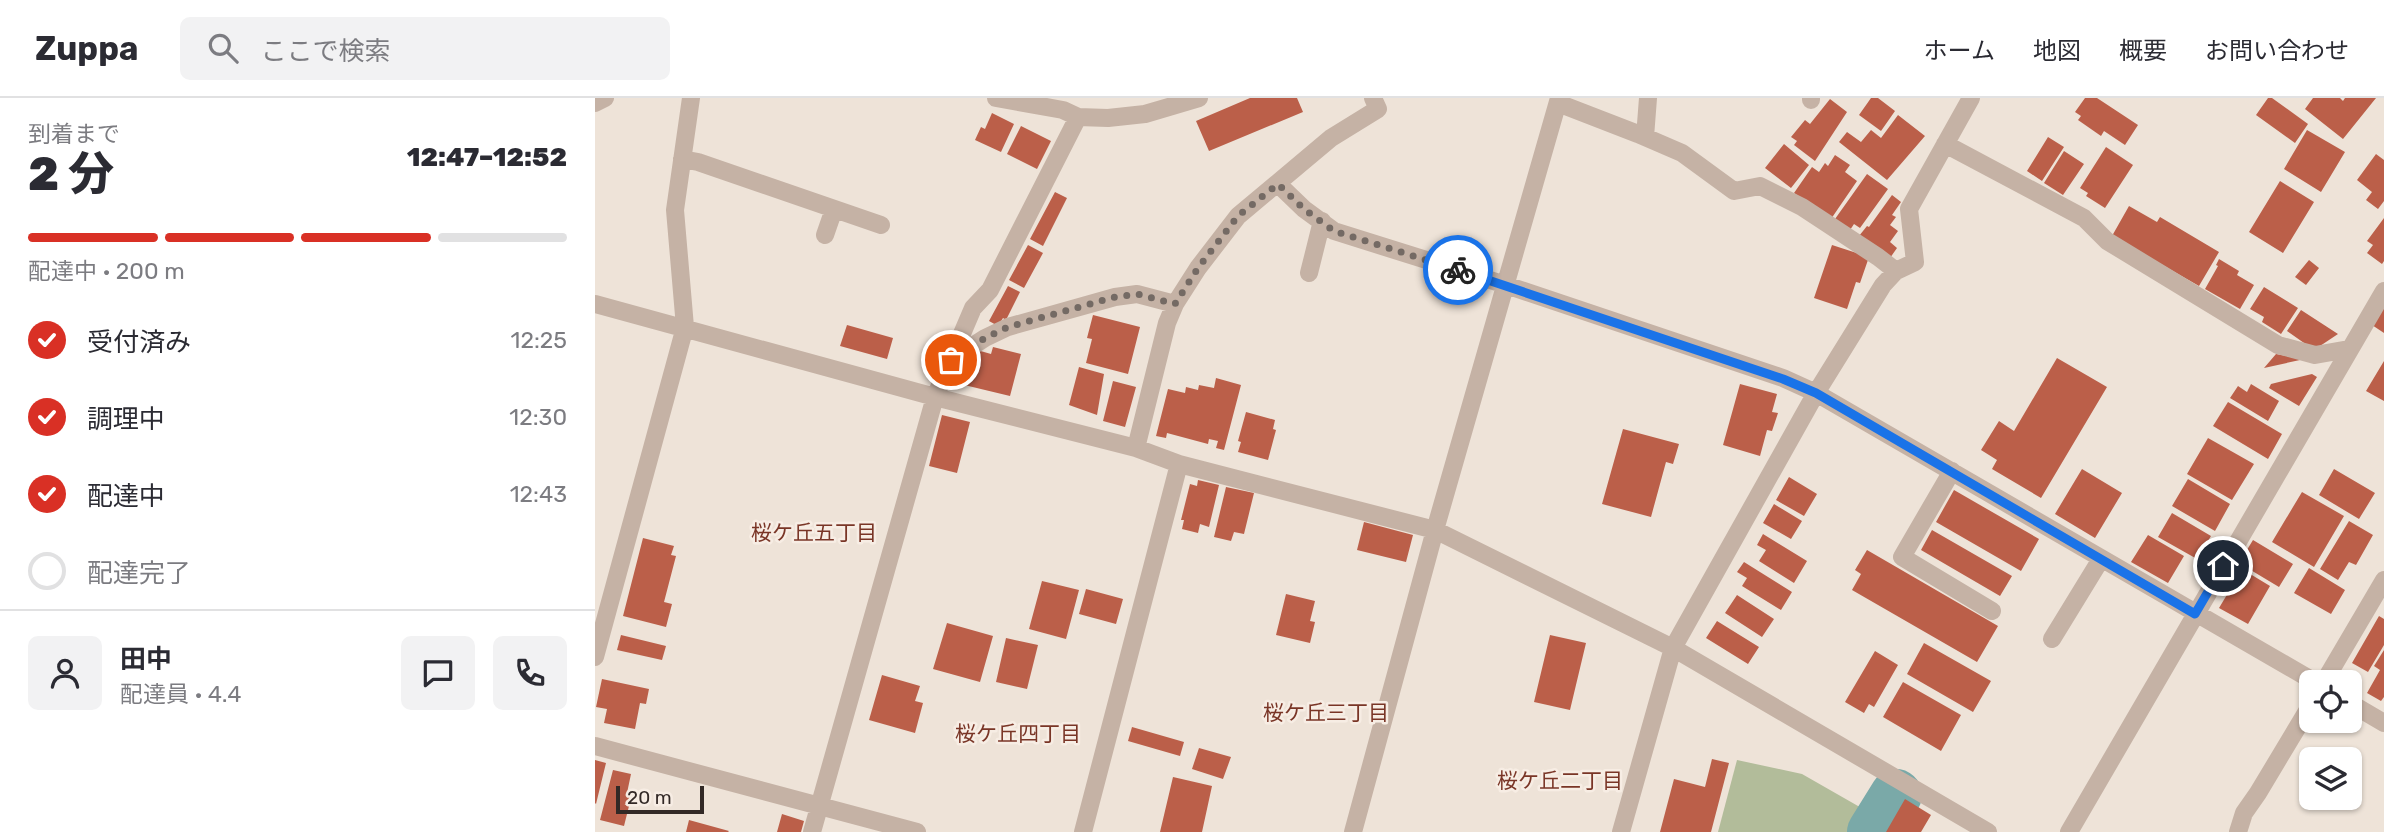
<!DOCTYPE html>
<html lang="ja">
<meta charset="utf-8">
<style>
:root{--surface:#fff;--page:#f2f2f3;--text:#2b2b33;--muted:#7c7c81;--line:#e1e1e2;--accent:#d93025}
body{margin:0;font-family:Rubik,"Noto Sans JP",sans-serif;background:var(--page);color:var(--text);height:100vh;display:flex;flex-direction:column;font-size:26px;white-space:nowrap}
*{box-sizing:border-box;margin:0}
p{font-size:23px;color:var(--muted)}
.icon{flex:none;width:38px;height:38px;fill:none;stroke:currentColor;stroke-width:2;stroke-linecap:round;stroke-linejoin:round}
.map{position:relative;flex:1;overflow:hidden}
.side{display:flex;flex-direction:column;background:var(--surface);width:595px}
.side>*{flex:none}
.tools{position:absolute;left:1704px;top:572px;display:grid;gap:14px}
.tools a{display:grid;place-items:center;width:63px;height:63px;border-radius:10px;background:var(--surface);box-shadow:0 2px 5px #0004;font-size:35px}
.scale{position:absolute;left:21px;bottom:18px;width:88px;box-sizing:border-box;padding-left:7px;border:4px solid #322926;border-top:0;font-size:19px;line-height:24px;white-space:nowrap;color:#322926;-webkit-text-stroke:5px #f7ede4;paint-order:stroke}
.pin{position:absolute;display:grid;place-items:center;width:60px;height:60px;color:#fff;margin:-30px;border:4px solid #fff;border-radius:50%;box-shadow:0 2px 7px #0007}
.courier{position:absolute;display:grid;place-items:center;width:70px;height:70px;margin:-35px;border:5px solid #1a73e8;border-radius:50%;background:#fff;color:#222;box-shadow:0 2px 9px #0007}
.summary em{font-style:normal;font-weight:800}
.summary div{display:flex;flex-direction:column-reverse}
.summary{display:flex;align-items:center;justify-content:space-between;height:119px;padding:0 28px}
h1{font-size:46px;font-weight:800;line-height:52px}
.bar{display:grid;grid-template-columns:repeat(4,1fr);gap:10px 7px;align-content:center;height:84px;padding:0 28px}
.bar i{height:9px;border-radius:5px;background:var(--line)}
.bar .active{background:var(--accent)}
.bar p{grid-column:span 4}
.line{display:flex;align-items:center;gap:18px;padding:0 28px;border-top:2px solid var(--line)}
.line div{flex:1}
.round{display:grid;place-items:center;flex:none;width:74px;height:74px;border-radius:10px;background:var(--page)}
ol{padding:0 28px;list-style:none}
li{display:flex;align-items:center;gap:21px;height:77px}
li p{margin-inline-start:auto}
li .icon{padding:7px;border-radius:50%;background:var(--accent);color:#fff;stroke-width:4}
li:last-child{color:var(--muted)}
li i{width:38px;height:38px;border:4px solid var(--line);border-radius:50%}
header{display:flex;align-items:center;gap:42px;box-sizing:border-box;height:98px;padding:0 35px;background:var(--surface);border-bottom:2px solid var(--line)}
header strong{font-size:33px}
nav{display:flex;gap:38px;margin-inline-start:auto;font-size:24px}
.search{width:490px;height:63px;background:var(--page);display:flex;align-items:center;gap:18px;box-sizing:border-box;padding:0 24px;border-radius:10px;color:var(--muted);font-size:26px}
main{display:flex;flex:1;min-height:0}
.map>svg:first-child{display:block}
.green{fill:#b2bc9a}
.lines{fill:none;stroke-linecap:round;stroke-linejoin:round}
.river{stroke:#7aa9a8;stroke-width:52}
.building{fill:#bb5f49}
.minor{stroke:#c5b2a5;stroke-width:18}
.done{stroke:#746a64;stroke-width:7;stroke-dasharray:0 12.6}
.route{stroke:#1a73e8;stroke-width:9}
.labels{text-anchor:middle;stroke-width:5;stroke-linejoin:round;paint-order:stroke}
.neighbourhood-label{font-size:21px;fill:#793526;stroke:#f7ede4}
</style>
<header>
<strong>Zuppa</strong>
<div class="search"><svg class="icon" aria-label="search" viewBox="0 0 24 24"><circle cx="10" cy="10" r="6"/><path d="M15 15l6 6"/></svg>ここで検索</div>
<nav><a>ホーム</a><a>地図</a><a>概要</a><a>お問い合わせ</a></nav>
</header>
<main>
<section class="side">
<div class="summary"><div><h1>2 分</h1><p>到着まで</p></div><em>12:47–12:52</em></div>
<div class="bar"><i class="active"></i><i class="active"></i><i class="active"></i><i></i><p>配達中 · 200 m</p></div>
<ol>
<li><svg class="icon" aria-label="check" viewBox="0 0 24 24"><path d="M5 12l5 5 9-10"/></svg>受付済み<p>12:25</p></li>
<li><svg class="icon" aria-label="check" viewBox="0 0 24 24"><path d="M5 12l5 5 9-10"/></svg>調理中<p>12:30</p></li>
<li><svg class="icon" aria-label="check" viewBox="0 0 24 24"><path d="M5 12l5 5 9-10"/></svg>配達中<p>12:43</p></li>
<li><i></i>配達完了</li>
</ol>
<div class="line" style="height:126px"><a class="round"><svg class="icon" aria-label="person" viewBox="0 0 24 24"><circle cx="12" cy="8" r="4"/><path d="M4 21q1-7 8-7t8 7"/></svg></a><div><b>田中</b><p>配達員 · 4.4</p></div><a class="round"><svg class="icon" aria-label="chat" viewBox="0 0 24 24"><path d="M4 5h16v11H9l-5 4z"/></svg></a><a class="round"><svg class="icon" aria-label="phone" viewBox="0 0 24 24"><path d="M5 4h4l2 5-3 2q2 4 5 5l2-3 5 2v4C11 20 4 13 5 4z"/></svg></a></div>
</section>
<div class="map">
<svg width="1789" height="734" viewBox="0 0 1789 734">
<rect width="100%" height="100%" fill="#eee3d8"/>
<path class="green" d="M 1142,662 L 1207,676 L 1277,716 L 1266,734 L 1123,734 Z"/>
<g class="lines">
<path class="river" d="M 1278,734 L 1301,697"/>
</g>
<path class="building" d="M 655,0 L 702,0 L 708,14 L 614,53 L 601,23 Z
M 1276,0 L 1283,0 L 1300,13 L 1286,33 L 1264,17 Z
M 1490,0 L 1502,0 L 1543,27 L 1530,47 L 1509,33 L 1506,38 L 1483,22 L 1486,18 L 1480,14 Z
M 1673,0 L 1677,0 L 1713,26 L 1700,45 L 1661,17 Z
M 1718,0 L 1745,0 L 1748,3 L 1750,0 L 1781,0 L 1748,41 L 1710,11 Z
M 1235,1 L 1252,14 L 1220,63 L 1199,47 L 1202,43 L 1196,39 L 1210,22 L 1215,26 Z
M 397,15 L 419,26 L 406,54 L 380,42 L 386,29 L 390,31 Z
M 1303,17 L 1330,38 L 1292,82 L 1244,44 L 1252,34 L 1266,44 L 1276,32 L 1286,40 Z
M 426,28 L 456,43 L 442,71 L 412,56 Z
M 1712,32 L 1750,54 L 1726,94 L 1689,71 Z
M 1453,39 L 1469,49 L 1447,83 L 1432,73 Z
M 1189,46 L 1214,67 L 1196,90 L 1170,70 Z
M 1511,49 L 1538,67 L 1510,110 L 1491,98 L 1493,95 L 1485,90 Z
M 1469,53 L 1489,66 L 1468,97 L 1449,85 Z
M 1781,56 L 1789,62 L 1789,103 L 1783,111 L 1771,102 L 1777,94 L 1762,82 Z
M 1240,57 L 1255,67 L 1250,74 L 1262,83 L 1236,121 L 1199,95 L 1217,69 L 1224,74 L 1230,65 L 1233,68 Z
M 1272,76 L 1293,91 L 1265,130 L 1259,126 L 1255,132 L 1240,121 Z
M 1685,83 L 1719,104 L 1688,155 L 1654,134 Z
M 460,94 L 472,100 L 448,148 L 435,141 Z
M 1297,97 L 1306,104 L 1297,117 L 1301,119 L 1295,127 L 1303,133 L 1295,144 L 1302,150 L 1295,160 L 1264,138 L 1272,128 L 1274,129 Z
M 1534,108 L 1562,124 L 1565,119 L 1624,154 L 1604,188 L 1517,138 Z
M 1789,120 L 1789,163 L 1787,166 L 1772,155 L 1778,147 L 1772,143 Z
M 433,147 L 448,155 L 429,190 L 414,182 Z
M 1237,147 L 1274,159 L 1265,185 L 1261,184 L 1252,211 L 1219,200 Z
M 1624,161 L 1644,173 L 1642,177 L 1659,187 L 1645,211 L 1610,191 L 1623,168 L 1621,167 Z
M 1714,162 L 1724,170 L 1711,187 L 1700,179 Z
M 413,188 L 425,194 L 411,222 L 408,220 L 403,228 L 394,223 Z
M 1669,189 L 1703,210 L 1686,236 L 1667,224 L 1669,219 L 1655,211 Z
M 1789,207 L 1789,235 L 1777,227 Z
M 1706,212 L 1743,236 L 1719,252 L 1692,233 Z
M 498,217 L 545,229 L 533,276 L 491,265 L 497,241 L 492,240 Z
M 252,227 L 298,240 L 292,261 L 245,248 Z
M 398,249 L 426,256 L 415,298 L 361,285 L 367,262 L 379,264 L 382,252 L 396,256 Z
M 1681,256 L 1702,260 L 1705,262 L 1669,270 Z
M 1462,260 L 1512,289 L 1446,400 L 1397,371 L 1402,362 L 1386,352 L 1404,323 L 1419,333 Z
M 1789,263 L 1789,303 L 1771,293 Z
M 484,269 L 509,276 L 502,317 L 474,307 Z
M 1717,276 L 1722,279 L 1704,308 L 1674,290 L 1676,286 Z
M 621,280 L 646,287 L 629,352 L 621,350 L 623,343 L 614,341 L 613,346 L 572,335 L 571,340 L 561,338 L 573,291 L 590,295 L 591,289 L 603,292 L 604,287 L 619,290 Z
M 518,283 L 541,289 L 530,329 L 508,323 Z
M 1145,286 L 1182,296 L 1177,314 L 1183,315 L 1177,333 L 1172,332 L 1165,358 L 1128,347 Z
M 1656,286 L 1684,303 L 1673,323 L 1635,300 L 1643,288 L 1652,294 Z
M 1633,304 L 1687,336 L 1673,361 L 1618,328 Z
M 651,314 L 680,322 L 678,331 L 681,332 L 673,362 L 643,354 L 646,344 L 643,343 Z
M 347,317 L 375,324 L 362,375 L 334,368 Z
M 1028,331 L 1084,346 L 1078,366 L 1071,364 L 1056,419 L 1007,406 Z
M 1613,340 L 1659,366 L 1637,402 L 1592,376 Z
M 1487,371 L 1527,395 L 1500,440 L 1460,416 Z
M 1739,371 L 1780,395 L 1764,421 L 1724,397 Z
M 1194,379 L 1222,396 L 1209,418 L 1181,402 Z
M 1593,381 L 1635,406 L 1620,433 L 1577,408 Z
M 603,382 L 624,387 L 614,429 L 605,426 L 603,435 L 587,431 L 589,422 L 586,422 L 595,386 L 602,388 Z
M 631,389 L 659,395 L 649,436 L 639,434 L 636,443 L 619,439 Z
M 1359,392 L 1444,441 L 1426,473 L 1341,424 Z
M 1707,394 L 1749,418 L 1719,469 L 1677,444 Z
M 1179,406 L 1207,423 L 1196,441 L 1168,425 Z
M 1577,415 L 1616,438 L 1602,461 L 1563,439 Z
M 1754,423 L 1778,437 L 1761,467 L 1754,464 L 1743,482 L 1725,471 Z
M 769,424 L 818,437 L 811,464 L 762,452 Z
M 1337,432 L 1417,478 L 1405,498 L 1326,452 Z
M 1168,436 L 1212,463 L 1199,485 L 1164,463 L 1171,452 L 1162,447 Z
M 1553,437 L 1589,458 L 1573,485 L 1536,464 Z
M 48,440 L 79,448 L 76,457 L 81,458 L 69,504 L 77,506 L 71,529 L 28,518 Z
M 1658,442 L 1698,466 L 1684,489 L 1644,465 Z
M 1272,452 L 1403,528 L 1382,564 L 1257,492 L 1266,476 L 1260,472 Z
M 1149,464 L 1197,494 L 1186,512 L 1147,488 L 1152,480 L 1142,474 Z
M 1642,468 L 1675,488 L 1653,526 L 1624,510 L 1639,485 L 1634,482 Z
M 1714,470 L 1750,492 L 1736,516 L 1699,495 Z
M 447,483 L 484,492 L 471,541 L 434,531 Z
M 491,491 L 528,501 L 521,526 L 484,516 Z
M 691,496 L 720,503 L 715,523 L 720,524 L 715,545 L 681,537 Z
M 1142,497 L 1179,521 L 1167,539 L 1130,515 Z
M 1784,518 L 1789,521 L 1789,547 L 1773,574 L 1757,565 Z
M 1122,523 L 1164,549 L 1153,566 L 1111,540 Z
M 352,525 L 398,538 L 385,584 L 338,571 Z
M 26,537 L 71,548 L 67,562 L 22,552 Z
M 955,537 L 991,545 L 975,612 L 939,604 Z
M 411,540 L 443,547 L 432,591 L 401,584 Z
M 1329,545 L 1396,583 L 1378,614 L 1312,576 Z
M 1789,552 L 1789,599 L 1786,603 L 1772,595 L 1785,572 L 1779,568 Z
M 1280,553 L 1303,567 L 1279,609 L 1274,606 L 1269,615 L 1250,604 Z
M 287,577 L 325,588 L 320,603 L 328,605 L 320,635 L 274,622 Z
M 7,581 L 54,591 L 51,606 L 45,605 L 40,631 L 9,625 L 12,611 L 1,609 Z
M 1308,584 L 1366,617 L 1346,653 L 1288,619 Z
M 537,629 L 589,644 L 585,658 L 533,643 Z
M 604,650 L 636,659 L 628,681 L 597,671 Z
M 1117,661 L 1134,665 L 1116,734 L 1065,734 L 1079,681 L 1110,689 Z
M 0,662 L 11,665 L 1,706 L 0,705 Z
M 18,672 L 36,676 L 32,695 L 37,696 L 29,728 L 5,722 Z
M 578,679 L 617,688 L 607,734 L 565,734 Z
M 1310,701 L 1336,717 L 1326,734 L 1291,734 Z
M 187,716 L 209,723 L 206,734 L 182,734 Z
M 94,722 L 134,733 L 133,734 L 91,734 Z"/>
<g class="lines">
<path class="minor" d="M 401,0 L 468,12 L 483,19 L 513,20 L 550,16 L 604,0
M 1216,2 L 1216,0
M 0,5 L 10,0
M 963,5 L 1043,36 L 1087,55 L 1139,93 L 1165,88 L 1207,109 L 1283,159 L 1301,173
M 1050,39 L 1053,0
M 1350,46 L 1489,120 L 1512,143 L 1683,247 L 1720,257 L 1754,251
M 87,61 L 103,64 L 286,127
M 683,86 L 709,111 L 739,133 L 911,187 L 1188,280 L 1221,295 L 1720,584
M 230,137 L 239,111
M 714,175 L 727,123
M 0,206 L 340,299 L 541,350 L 584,366 L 840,432 L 1078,550 L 1393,734
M 356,262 L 390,240 L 413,229 L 520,199 L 542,196 L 580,206
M 541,350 L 572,225 L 580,206 L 603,170 L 643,118 L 736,40 L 783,11 L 778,0
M 1357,373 L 1307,459 L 1397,513
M 1457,541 L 1506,461
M 0,559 L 90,229 L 80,112 L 96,0
M 1729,584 L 1789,482
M 1755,605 L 1789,625
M 0,648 L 322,734
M 217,734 L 340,299 L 378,210 L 395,192 L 483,19
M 488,734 L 584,366
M 758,734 L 840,432 L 964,0
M 1026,734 L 1078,550 L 1221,295 L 1288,187 L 1301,173 L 1320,164 L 1314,111 L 1376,0
M 1474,734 L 1789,193
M 1643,734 L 1649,715 L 1663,695 L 1717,605"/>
</g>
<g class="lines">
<path class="done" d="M 356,262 L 390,240 L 413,229 L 520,199 L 542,196 L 580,206 L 603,170 L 643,118 L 683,86 L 709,111 L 739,133 L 863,172"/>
<path class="route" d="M 863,172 L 1188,281 L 1221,295 L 1600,516 L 1628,468"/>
</g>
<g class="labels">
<g class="neighbourhood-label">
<text x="219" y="442">桜ケ丘五丁目</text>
<text x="731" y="622">桜ケ丘三丁目</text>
<text x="423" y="643">桜ケ丘四丁目</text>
<text x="965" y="690">桜ケ丘二丁目</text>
</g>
</g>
</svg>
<div class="tools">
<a><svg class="icon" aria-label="locate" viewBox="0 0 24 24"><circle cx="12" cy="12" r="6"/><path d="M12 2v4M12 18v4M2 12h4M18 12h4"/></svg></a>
<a><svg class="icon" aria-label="layers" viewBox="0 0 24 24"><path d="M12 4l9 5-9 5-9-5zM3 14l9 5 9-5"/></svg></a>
</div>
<div class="scale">20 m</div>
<div class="pin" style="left:356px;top:262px;background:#ea580c"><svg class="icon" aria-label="bag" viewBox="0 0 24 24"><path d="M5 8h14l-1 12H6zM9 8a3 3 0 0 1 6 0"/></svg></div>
<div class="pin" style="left:1628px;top:468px;background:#1f2937"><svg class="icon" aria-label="home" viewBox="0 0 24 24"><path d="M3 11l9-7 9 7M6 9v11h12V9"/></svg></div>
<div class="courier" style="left:863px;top:172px"><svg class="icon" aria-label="bike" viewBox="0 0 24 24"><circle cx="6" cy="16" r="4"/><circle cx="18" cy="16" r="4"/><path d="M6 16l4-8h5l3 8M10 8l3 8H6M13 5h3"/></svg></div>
</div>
</main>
